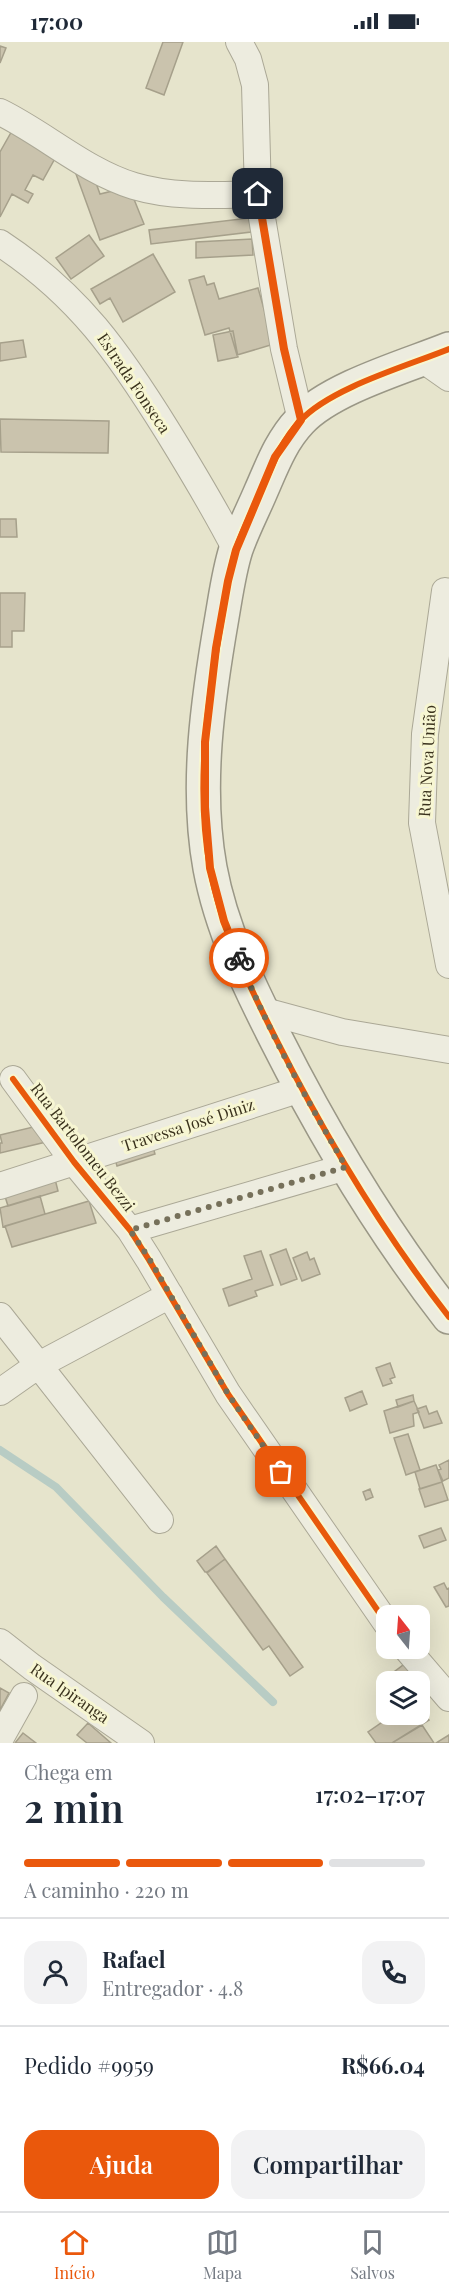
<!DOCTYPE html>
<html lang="pt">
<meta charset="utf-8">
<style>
:root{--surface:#fff;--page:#f2f2f3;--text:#1f2937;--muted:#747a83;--line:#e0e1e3;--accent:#ea580c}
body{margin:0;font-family:"Playfair Display",serif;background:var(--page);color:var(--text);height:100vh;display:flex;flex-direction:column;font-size:22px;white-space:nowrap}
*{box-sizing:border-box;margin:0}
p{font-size:20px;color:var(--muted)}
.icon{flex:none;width:33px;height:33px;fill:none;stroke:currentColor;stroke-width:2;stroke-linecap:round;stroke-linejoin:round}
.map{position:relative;height:1701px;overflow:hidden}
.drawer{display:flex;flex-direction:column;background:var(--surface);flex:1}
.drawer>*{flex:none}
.needle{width:39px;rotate:343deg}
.buttons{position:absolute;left:376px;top:1563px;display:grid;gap:12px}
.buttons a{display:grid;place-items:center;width:54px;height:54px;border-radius:12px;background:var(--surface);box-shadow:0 6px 24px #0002;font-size:30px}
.pin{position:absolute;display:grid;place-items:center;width:51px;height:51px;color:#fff;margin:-26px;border-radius:12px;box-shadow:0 3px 9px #0006}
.courier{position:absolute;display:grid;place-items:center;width:60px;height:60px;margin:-30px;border:4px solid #ea580c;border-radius:50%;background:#fff;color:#222;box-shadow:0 2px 8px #0007}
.head em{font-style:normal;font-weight:600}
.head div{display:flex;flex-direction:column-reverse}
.head{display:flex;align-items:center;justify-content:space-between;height:102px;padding:0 24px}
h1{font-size:39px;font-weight:600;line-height:45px}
.bar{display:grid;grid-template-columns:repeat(4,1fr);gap:9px 6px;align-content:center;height:72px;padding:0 24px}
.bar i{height:8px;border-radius:4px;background:var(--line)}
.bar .on{background:var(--accent)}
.bar p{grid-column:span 4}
.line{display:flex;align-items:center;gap:15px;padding:0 24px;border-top:2px solid var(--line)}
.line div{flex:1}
.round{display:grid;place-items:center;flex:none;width:63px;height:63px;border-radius:18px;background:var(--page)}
.action{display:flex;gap:12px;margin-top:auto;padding:12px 24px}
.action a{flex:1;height:69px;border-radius:18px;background:var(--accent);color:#fff;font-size:24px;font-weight:600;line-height:69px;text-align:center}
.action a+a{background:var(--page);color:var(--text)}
.status{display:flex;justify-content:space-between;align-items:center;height:42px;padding:0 30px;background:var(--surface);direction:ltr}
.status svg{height:16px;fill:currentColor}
.dock{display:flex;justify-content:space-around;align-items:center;height:84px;border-top:2px solid var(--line);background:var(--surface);font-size:16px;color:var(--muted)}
.dock a{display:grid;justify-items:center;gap:3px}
.dock .on{color:var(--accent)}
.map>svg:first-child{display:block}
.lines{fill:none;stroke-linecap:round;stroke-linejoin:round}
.stream{stroke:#b8ccc4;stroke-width:8}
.building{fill:#cac3ad;stroke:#a6a08b;stroke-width:1.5}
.street-casing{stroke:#aba896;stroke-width:28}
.secondary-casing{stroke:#9a9786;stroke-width:36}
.street{stroke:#edecdf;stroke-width:26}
.secondary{stroke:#edecdf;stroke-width:33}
.cycleway-casing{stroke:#f7f6d2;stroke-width:10}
.cycleway{stroke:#e8590c;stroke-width:6}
.done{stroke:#76705a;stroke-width:6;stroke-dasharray:0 10.8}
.route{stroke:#ea580c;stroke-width:8}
.labels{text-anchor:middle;stroke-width:6;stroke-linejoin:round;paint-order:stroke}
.street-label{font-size:16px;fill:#3a321d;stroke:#f7f6d2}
</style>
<div class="status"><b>17:00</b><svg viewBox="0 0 49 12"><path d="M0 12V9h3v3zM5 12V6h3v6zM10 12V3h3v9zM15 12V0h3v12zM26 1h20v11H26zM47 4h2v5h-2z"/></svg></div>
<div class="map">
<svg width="449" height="1701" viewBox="0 0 449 1701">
<rect width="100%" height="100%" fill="#e6e4cc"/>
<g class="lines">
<path class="stream" d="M 0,1408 L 56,1445 L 163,1555 L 273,1660"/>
</g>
<path class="building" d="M 163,0 L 183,0 L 164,53 L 146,46 Z
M 0,4 L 6,6 L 0,21 Z
M 13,87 L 58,111 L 43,138 L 33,133 L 25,148 L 33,152 L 28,161 L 12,152 L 0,175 L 0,110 Z
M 91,127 L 100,152 L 129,145 L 144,182 L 100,198 L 76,132 Z
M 249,176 L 251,190 L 151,202 L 149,188 Z
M 89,193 L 104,214 L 71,237 L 56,216 Z
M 252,197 L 253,213 L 196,216 L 196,200 Z
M 153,212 L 175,250 L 123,280 L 110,256 L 100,262 L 91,247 Z
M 204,234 L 207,243 L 214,241 L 219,257 L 258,246 L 274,302 L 237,313 L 229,286 L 205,293 L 189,238 Z
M 233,289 L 238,315 L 218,319 L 213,293 Z
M 23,298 L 26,315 L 0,319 L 0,301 Z
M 0,377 L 109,379 L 108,411 L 1,410 Z
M 0,477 L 16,477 L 17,495 L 0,495 Z
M 0,551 L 25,551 L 24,589 L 12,589 L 12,605 L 0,605 Z
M 33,1085 L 46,1100 L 0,1111 L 0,1101 L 2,1101 L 0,1093 Z
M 151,1098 L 155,1112 L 117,1124 L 113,1110 Z
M 54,1133 L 58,1149 L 8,1164 L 3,1148 Z
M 40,1154 L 45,1172 L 3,1185 L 0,1166 Z
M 89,1159 L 96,1181 L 12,1205 L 5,1184 Z
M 286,1207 L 297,1237 L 281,1243 L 270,1213 Z
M 261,1209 L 273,1243 L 255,1249 L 257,1254 L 229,1264 L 223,1247 L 252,1237 L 244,1214 Z
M 307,1210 L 310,1218 L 314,1216 L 320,1232 L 302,1239 L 293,1216 Z
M 390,1321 L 395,1335 L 390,1337 L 392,1341 L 383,1344 L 376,1326 Z
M 362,1349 L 367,1362 L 350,1369 L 345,1356 Z
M 413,1353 L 414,1359 L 398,1365 L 396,1358 Z
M 414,1359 L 419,1370 L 413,1372 L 414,1384 L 390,1391 L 384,1369 Z
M 426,1364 L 429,1372 L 437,1369 L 442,1381 L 424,1386 L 417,1367 Z
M 408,1392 L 420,1428 L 406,1433 L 394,1396 Z
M 449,1418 L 449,1436 L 443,1439 L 438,1428 L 441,1427 L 439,1423 Z
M 436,1423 L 442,1440 L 420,1447 L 415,1430 Z
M 442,1440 L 448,1458 L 425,1465 L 419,1447 Z
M 370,1447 L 373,1455 L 366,1458 L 363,1450 Z
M 441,1486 L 446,1498 L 424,1506 L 419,1494 Z
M 216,1504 L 225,1517 L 207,1530 L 205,1530 L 197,1519 Z
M 225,1517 L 303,1625 L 290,1634 L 269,1604 L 263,1608 L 207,1531 Z
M 444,1541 L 447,1547 L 449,1546 L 449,1564 L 446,1565 L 434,1545 Z
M 407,1620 L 417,1632 L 408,1640 L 402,1640 L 394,1630 Z
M 0,1646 L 9,1651 L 0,1668 Z
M 387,1656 L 387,1672 L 394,1672 L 389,1676 L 378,1663 Z
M 420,1667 L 429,1678 L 392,1701 L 376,1701 L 368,1690 L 394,1672 L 420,1672 Z
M 88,1681 L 111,1701 L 87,1701 L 77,1693 Z
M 422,1683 L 434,1701 L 392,1701 Z
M 23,1691 L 36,1701 L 15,1701 Z
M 449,1693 L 449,1701 L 436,1701 Z"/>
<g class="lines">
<g class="street-casing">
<path id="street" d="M 239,0 L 248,17 L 255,43 L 258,152 L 284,307 L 301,378
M 0,70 C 45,92 85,129 134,144 C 174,156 217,153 258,152
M 0,201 C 79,253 119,311 168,390 C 192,429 215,467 236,508
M 422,317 L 449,336
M 445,549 L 425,692 L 422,781 L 449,923
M 261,968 L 342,990 L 449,1008
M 13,1037 L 74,1120 L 130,1188 L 149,1218 L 228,1352 L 387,1582
M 0,1144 L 301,1047
M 130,1188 L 346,1125
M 0,1274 L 160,1478
M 0,1350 L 37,1324 L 170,1253
M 0,1600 L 32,1625 L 141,1701
M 406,1606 L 449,1656
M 0,1697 L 24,1654"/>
</g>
<g class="secondary-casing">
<path id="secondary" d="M 449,307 C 407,324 330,346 300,379 C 281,399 272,424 261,449 C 253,468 243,487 236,507 C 229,529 226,552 222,575 C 208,656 195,744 210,826 C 221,886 249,944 276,997 C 325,1094 382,1189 449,1275"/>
</g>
<use href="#street" class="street"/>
<use href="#secondary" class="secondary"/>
<g class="cycleway-casing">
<path id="cycleway" d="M 449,307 C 407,324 330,346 300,379 C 281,399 272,424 261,449 C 253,468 243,487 236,507 C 229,529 226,552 222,575 C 208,656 195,744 210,826 C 221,886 249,944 276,997 C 325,1094 382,1189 449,1275
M 13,1037 L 74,1120 L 130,1188 L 149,1218 L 228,1352 L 387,1582"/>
</g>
<use href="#cycleway" class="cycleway"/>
</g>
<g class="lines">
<path class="done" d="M 239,916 C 268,989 307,1058 346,1125 L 130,1188 L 150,1218 L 228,1352 L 281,1430"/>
<path class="route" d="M 239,916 L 224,879 L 210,826 L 205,765 L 205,700 L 216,606 L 228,539 L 236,508 L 275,415 L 301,378 L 284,307 L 258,152"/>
</g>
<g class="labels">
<g class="street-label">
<text transform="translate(134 341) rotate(56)" y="6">Estrada Fonseca</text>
<text transform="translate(427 719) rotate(-87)" y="6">Rua Nova União</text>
<text transform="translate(188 1083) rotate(-18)" y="6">Travessa José Diniz</text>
<text transform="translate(83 1105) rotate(52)" y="6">Rua Bartolomeu Bezzi</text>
<text transform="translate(70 1651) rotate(35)" y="6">Rua Ipiranga</text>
</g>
</g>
</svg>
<div class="buttons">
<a><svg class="needle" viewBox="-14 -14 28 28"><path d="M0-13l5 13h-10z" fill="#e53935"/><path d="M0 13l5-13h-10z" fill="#747a83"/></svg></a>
<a><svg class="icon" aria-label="layers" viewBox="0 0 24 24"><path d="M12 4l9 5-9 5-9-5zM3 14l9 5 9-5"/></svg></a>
</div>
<div class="pin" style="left:281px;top:1430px;background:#ea580c"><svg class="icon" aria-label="bag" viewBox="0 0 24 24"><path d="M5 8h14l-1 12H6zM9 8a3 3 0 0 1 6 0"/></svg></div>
<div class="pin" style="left:258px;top:152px;background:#1f2937"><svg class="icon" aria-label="home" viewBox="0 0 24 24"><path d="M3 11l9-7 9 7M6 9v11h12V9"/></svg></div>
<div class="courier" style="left:239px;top:916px"><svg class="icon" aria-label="bike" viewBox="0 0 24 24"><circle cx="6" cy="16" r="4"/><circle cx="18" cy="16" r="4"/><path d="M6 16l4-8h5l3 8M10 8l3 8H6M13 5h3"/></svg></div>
</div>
<section class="drawer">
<div class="head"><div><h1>2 min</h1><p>Chega em</p></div><em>17:02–17:07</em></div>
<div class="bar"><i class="on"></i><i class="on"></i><i class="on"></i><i></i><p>A caminho · 220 m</p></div>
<div class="line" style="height:108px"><a class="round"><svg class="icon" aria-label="person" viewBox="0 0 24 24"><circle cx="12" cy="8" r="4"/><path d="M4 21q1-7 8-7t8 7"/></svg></a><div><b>Rafael</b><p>Entregador · 4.8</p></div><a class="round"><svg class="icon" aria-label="phone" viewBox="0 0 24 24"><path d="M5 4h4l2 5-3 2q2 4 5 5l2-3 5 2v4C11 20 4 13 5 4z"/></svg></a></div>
<div class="line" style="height:78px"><div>Pedido #9959</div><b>R$66.04</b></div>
<div class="action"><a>Ajuda</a><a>Compartilhar</a></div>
</section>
<nav class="dock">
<a class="on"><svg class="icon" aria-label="home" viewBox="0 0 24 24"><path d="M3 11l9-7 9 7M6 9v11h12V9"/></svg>Início</a>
<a><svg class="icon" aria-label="map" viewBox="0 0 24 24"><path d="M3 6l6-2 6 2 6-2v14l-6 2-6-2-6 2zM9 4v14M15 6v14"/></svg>Mapa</a>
<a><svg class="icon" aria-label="saved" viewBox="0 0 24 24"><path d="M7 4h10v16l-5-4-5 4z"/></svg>Salvos</a>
</nav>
